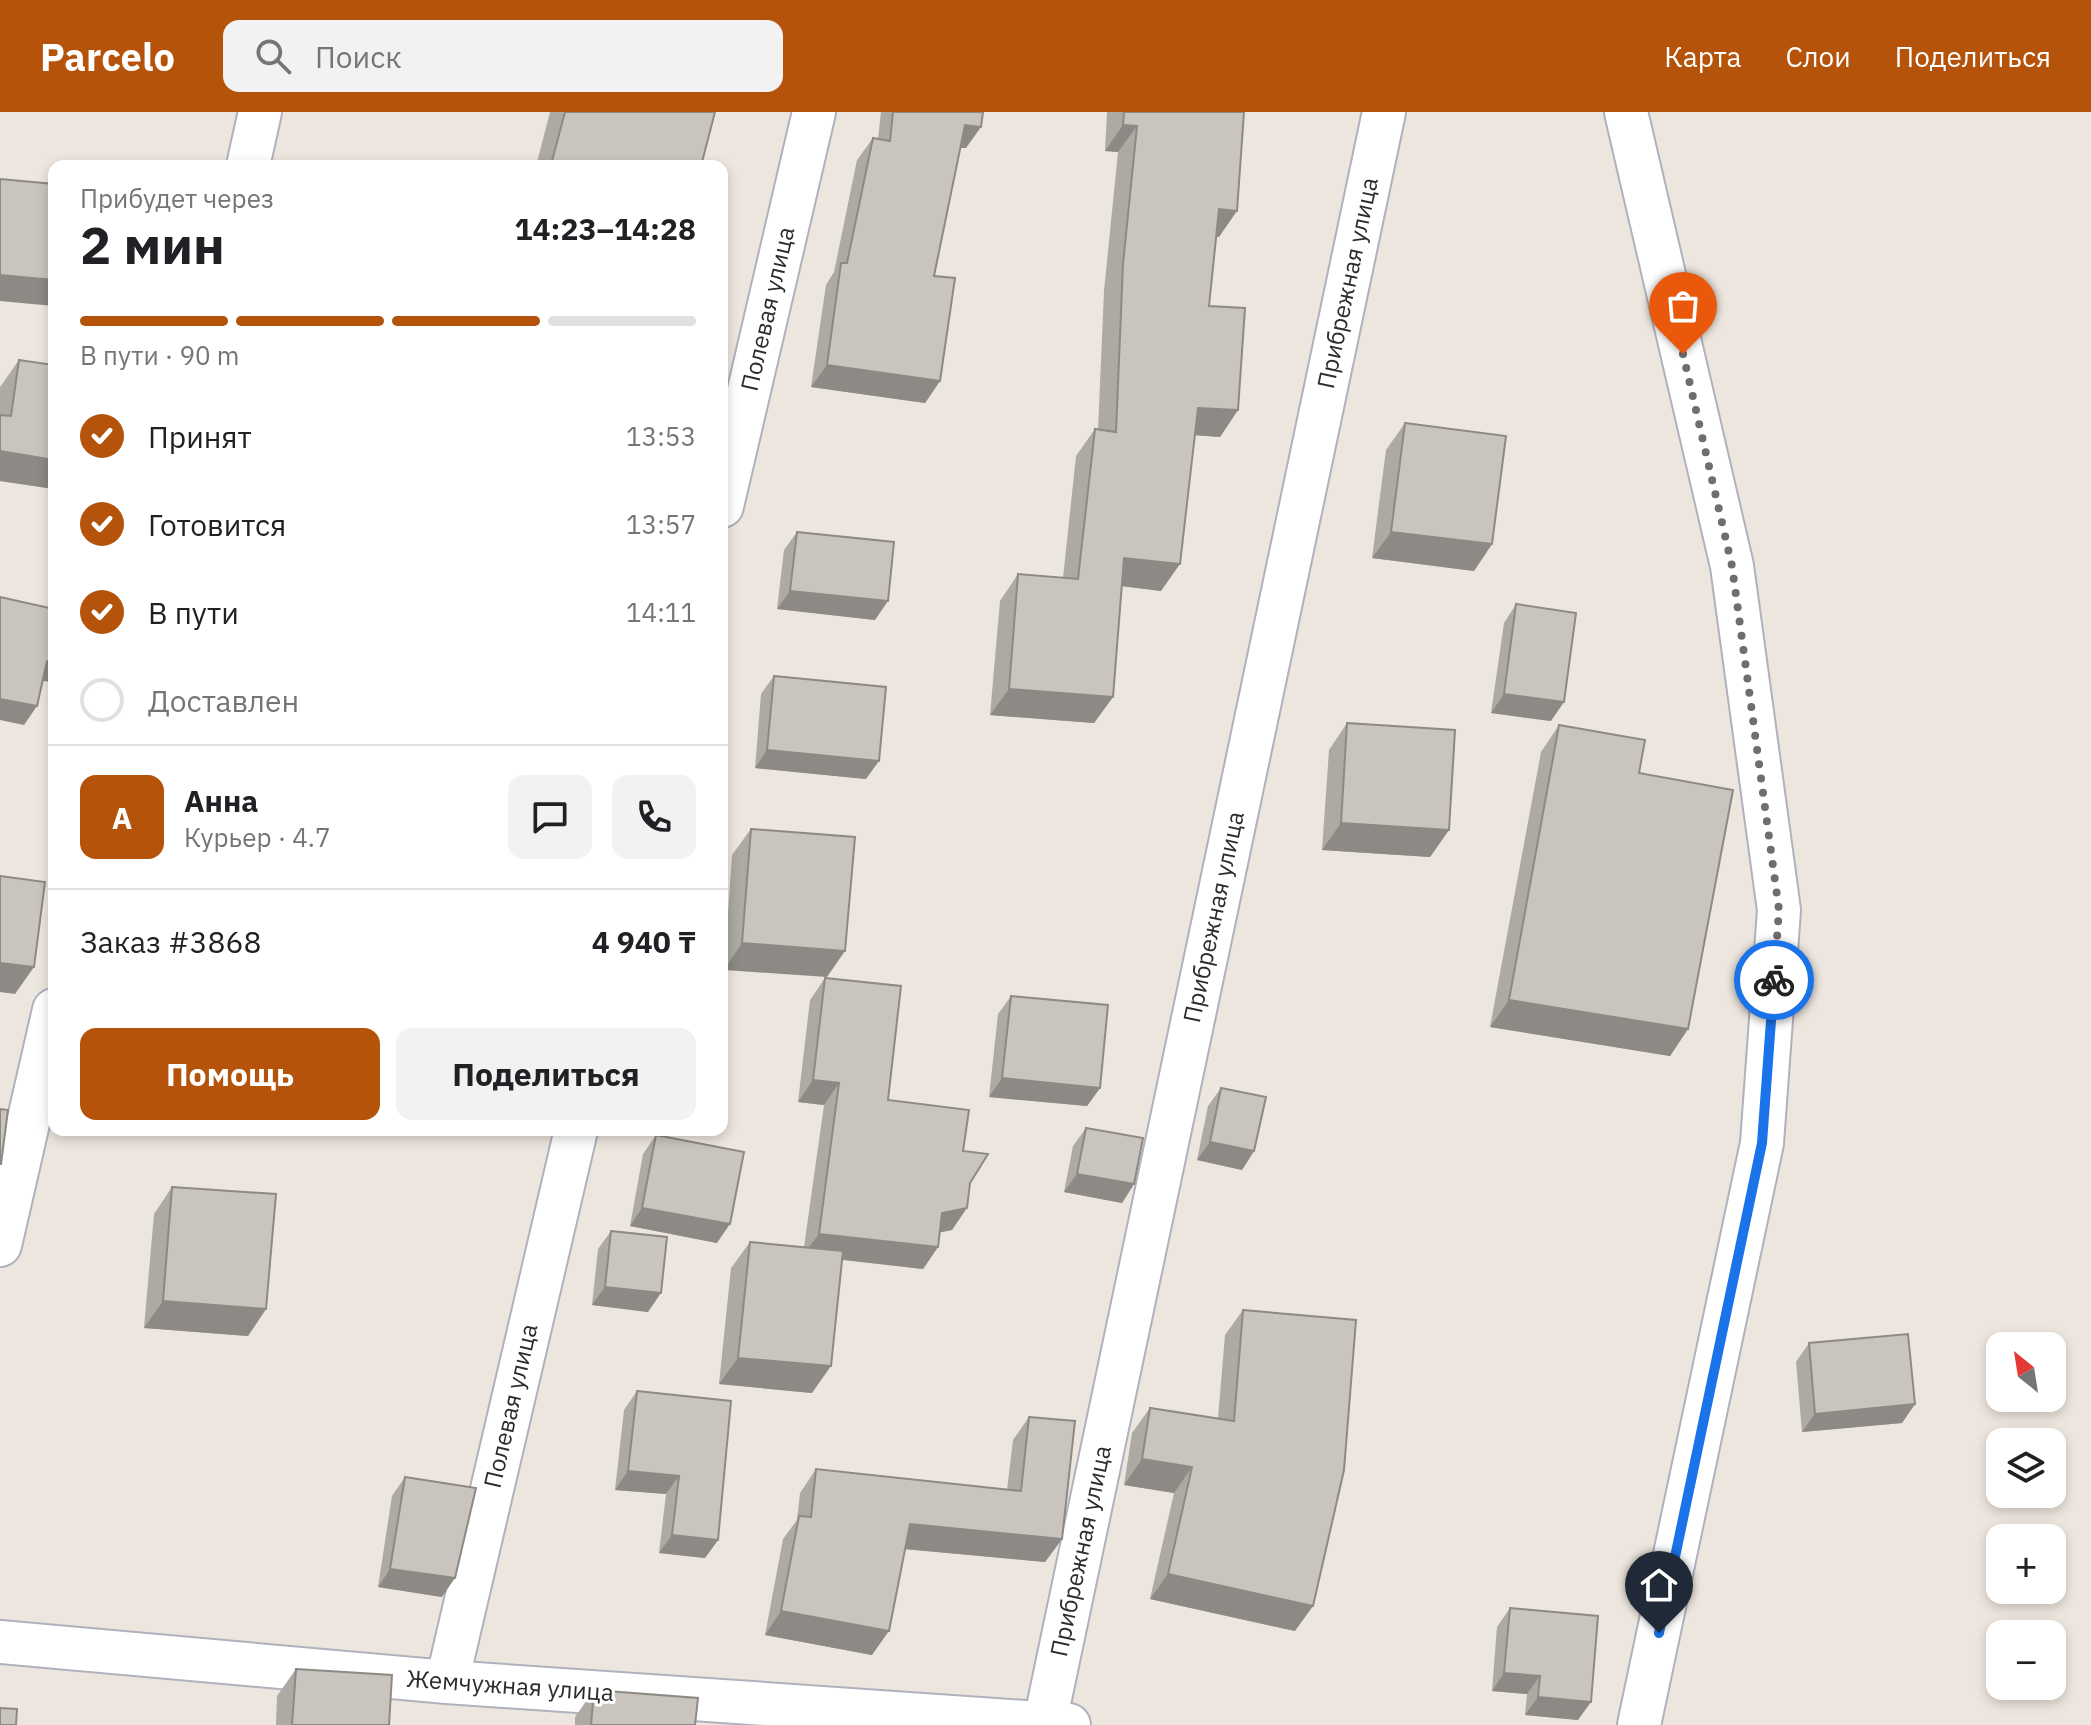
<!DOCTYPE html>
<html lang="ru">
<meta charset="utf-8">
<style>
:root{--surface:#fff;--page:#f2f2f2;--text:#202124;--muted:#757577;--line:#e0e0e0;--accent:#b45309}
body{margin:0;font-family:"IBM Plex Sans",sans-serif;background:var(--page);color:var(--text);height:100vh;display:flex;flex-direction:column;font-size:30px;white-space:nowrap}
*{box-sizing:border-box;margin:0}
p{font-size:26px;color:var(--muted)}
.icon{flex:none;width:44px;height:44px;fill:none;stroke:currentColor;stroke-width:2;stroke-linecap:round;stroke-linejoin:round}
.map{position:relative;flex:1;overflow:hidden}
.drawer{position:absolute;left:48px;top:48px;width:680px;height:976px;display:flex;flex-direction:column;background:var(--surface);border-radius:16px;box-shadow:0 4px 12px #0003}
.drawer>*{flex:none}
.needle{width:52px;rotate:330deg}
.buttons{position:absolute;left:1986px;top:1220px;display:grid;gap:16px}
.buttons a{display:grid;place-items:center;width:80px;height:80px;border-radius:16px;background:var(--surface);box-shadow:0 4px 12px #0003;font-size:40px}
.pin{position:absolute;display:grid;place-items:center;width:68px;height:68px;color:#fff;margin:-82px -34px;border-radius:50% 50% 50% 0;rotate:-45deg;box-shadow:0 0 8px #0007}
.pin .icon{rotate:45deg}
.courier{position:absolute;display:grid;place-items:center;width:80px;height:80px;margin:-40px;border:6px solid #1a73e8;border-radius:50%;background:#fff;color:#222;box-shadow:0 2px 10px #0007}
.headline em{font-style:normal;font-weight:800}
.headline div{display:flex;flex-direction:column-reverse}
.headline{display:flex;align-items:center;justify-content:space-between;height:136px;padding:0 32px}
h1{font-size:52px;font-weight:800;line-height:60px}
.bar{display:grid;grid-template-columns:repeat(4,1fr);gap:12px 8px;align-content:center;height:96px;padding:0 32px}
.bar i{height:10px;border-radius:6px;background:var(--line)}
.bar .selected{background:var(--accent)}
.bar p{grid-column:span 4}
.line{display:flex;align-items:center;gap:20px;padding:0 32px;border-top:2px solid var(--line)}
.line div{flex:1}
.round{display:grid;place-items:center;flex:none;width:84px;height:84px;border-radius:16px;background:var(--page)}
ol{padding:0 32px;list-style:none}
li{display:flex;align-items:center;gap:24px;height:88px}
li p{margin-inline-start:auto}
li .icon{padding:8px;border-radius:50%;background:var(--accent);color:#fff;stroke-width:4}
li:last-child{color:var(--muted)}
li i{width:44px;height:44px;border:4px solid var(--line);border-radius:50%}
.primary-button{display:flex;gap:16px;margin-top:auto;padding:16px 32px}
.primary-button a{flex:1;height:92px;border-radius:16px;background:var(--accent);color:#fff;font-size:32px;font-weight:800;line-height:92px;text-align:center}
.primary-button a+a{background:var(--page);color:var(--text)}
header{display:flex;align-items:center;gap:48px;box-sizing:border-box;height:112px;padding:0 40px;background:var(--accent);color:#fff}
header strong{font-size:38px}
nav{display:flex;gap:44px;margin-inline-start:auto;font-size:28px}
.search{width:560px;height:72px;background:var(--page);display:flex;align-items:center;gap:20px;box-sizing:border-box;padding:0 28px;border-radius:16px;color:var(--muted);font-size:30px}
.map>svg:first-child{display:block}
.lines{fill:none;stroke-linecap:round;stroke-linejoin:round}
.minor-casing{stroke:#afb2bc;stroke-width:46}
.minor{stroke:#fff;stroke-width:42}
.wall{fill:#ada9a3}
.shaded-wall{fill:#8d8984}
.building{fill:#c9c4bd;stroke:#8d8984;stroke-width:2}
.done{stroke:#706d6a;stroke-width:8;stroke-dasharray:0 14.4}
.route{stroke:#1a73e8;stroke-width:10}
.labels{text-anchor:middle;stroke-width:6;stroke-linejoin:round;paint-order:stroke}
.street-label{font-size:24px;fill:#2c2c2c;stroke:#fff}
</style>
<header>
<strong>Parcelo</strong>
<div class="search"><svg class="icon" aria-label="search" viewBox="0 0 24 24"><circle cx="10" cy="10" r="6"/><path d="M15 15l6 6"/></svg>Поиск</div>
<nav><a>Карта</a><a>Слои</a><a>Поделиться</a></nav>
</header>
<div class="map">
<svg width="2091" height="1613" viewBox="0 0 2091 1613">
<rect width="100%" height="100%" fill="#ede6de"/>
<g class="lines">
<g class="minor-casing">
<path id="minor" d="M 1626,0 L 1732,454 L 1779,798 L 1762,1031 L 1639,1613
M 248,54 L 260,0
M 722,394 L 814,0
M 0,1133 L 54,898
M 0,1530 L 447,1570 L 1069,1613
M 447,1570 L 576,1018
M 1045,1610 L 1384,0"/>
</g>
<use href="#minor" class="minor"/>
</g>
<path class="wall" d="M 550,0 L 715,0 L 701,54 L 536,54 Z
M 881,0 L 983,0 L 966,36 L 960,36 L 934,164 L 940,269 L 925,291 L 811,275 L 826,173 L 834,160 L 857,48 L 873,26 L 878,27 Z
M 1107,0 L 1244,0 L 1219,125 L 1216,125 L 1209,194 L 1238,298 L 1220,325 L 1194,323 L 1161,479 L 1121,474 L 1113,585 L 1094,611 L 990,603 L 1000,489 L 1018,462 L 1063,466 L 1076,344 L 1095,317 L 1098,318 L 1104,179 L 1118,40 L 1105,39 Z
M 19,248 L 54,377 L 0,369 L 0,275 Z
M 1405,311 L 1492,432 L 1474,459 L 1372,446 L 1386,338 Z
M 797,420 L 875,508 L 777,497 L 784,438 Z
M 1516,492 L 1551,609 L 1491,601 L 1504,511 Z
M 774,564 L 866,667 L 755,656 L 761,582 Z
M 1347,611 L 1449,718 L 1430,745 L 1322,738 L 1329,638 Z
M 1559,613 L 1639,661 L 1688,917 L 1670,944 L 1490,915 L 1541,640 Z
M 751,717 L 855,725 L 724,858 L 732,743 Z
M 825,866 L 888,988 L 963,1039 L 970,1071 L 952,1118 L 940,1120 L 938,1135 L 923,1157 L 842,1148 L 812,1281 L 719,1272 L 731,1156 L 750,1130 L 804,1135 L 824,993 L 798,990 L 810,888 Z
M 1011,884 L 1100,976 L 1087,994 L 989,985 L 998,902 Z
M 1221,976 L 1254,1039 L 1242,1058 L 1197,1048 L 1208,994 Z
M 1086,1016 L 1134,1072 L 1122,1091 L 1064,1080 L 1073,1034 Z
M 656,1023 L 717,1131 L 630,1114 L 643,1042 Z
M 172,1075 L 266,1197 L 248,1224 L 144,1216 L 154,1102 Z
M 611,1119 L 648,1200 L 592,1193 L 598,1137 Z
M 1243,1198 L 1295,1519 L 1150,1487 L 1174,1381 L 1124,1373 L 1132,1321 L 1150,1296 L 1218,1306 L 1225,1223 Z
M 1809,1231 L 1915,1292 L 1902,1311 L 1802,1320 L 1796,1250 Z
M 637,1279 L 718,1428 L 705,1446 L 659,1441 L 666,1382 L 615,1378 L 624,1298 Z
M 1029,1305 L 1062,1427 L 1045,1450 L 905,1437 L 872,1543 L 765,1523 L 783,1427 L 797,1408 L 800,1381 L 816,1357 L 1007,1378 L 1013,1328 Z
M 405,1365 L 442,1485 L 378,1475 L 392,1384 Z
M 1510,1496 L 1578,1608 L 1525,1603 L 1527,1582 L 1492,1579 L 1497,1515 Z
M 296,1557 L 389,1613 L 276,1613 L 277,1584 Z
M 594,1578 L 695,1613 L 575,1613 L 575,1605 Z"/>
<path class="shaded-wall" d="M 965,13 L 981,15 L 966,36 L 950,35 Z
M 1123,13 L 1137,14 L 1118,40 L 1105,39 Z
M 552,49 L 571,54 L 549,54 Z
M 1219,97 L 1237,99 L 1219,125 L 1200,124 Z
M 0,163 L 54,168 L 54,194 L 0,189 Z
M 827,253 L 940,269 L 925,291 L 811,275 Z
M 1198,296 L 1238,298 L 1220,325 L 1179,322 Z
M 0,339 L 54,348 L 54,377 L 0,369 Z
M 1391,420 L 1492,432 L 1474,459 L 1372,446 Z
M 1124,446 L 1180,452 L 1161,479 L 1105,472 Z
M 790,479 L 888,489 L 875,508 L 777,497 Z
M 47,549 L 54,550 L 54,571 L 35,567 Z
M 1009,577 L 1113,585 L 1094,611 L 990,603 Z
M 1504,582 L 1564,590 L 1551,609 L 1491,601 Z
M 0,587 L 37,594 L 24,613 L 0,608 Z
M 767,638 L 879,649 L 866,667 L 755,656 Z
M 1341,711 L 1449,718 L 1430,745 L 1322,738 Z
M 742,831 L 845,839 L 827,865 L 724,858 Z
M 0,851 L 34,855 L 15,882 L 0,880 Z
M 1509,888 L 1688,917 L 1670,944 L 1490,915 Z
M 1002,966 L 1100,976 L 1087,994 L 989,985 Z
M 813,968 L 839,971 L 824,993 L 798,990 Z
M 1210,1030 L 1254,1039 L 1242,1058 L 1197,1048 Z
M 1077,1062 L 1134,1072 L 1122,1091 L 1064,1080 Z
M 642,1096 L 730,1112 L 717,1131 L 630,1114 Z
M 967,1096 L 952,1118 L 927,1123 L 942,1101 Z
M 819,1122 L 938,1135 L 923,1157 L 803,1143 Z
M 605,1175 L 661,1181 L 648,1200 L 592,1193 Z
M 163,1189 L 266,1197 L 248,1224 L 144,1216 Z
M 738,1246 L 831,1254 L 812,1281 L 719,1272 Z
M 1915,1292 L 1902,1311 L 1802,1320 L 1815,1302 Z
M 1142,1347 L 1192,1355 L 1174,1381 L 1124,1373 Z
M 628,1359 L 679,1364 L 666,1382 L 615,1378 Z
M 910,1412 L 1062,1427 L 1045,1450 L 893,1436 Z
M 672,1423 L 718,1428 L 705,1446 L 659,1441 Z
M 390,1457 L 455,1466 L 442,1485 L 378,1475 Z
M 1168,1462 L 1313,1494 L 1295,1519 L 1150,1487 Z
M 781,1499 L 889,1519 L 872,1543 L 765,1523 Z
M 1504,1561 L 1540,1564 L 1527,1582 L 1492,1579 Z
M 1538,1585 L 1591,1590 L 1578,1608 L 1525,1603 Z"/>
<path class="building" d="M 565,0 L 715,0 L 701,54 L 571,54 L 552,49 Z
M 893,0 L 983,0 L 981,15 L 965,13 L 934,164 L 955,166 L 940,269 L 827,253 L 841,151 L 847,151 L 873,26 L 890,29 Z
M 1124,0 L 1244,0 L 1237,99 L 1219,97 L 1209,194 L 1245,196 L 1238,298 L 1198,296 L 1180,452 L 1124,446 L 1113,585 L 1009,577 L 1018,462 L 1078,467 L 1095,317 L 1116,320 L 1123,152 L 1137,14 L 1123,13 Z
M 0,67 L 54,72 L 54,168 L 0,163 Z
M 19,248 L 54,253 L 54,348 L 0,339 L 0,303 L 11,304 Z
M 1405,311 L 1506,324 L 1492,432 L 1391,420 Z
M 797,420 L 894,430 L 888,489 L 790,479 Z
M 0,485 L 54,497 L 54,550 L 47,549 L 37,594 L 0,587 Z
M 1516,492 L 1576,501 L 1564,590 L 1504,582 Z
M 774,564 L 886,575 L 879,649 L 767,638 Z
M 1347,611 L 1455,618 L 1449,718 L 1341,711 Z
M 1559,613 L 1645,628 L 1639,661 L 1733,678 L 1688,917 L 1509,888 Z
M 751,717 L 855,725 L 845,839 L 742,831 Z
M 0,764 L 45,770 L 34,855 L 0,851 Z
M 825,866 L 901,874 L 888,988 L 969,998 L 963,1039 L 988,1042 L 970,1071 L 967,1096 L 942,1101 L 938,1135 L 819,1122 L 839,971 L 813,968 Z
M 1011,884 L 1108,893 L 1100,976 L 1002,966 Z
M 1221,976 L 1266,985 L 1254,1039 L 1210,1030 Z
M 0,997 L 8,998 L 1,1052 L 0,1052 Z
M 1086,1016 L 1143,1026 L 1134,1072 L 1077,1062 Z
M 656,1023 L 744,1040 L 730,1112 L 642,1096 Z
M 172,1075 L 276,1082 L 266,1197 L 163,1189 Z
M 611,1119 L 667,1125 L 661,1181 L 605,1175 Z
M 750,1130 L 843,1139 L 831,1254 L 738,1246 Z
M 1243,1198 L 1356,1208 L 1344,1358 L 1313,1494 L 1168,1462 L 1192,1355 L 1142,1347 L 1150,1296 L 1234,1309 Z
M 1908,1222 L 1915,1292 L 1815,1302 L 1809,1231 Z
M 637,1279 L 731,1289 L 718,1428 L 672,1423 L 679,1364 L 628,1359 Z
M 1029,1305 L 1075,1309 L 1062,1427 L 910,1412 L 889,1519 L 781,1499 L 799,1404 L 811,1405 L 816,1357 L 1021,1379 Z
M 405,1365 L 476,1376 L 455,1466 L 390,1457 Z
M 1510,1496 L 1598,1504 L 1591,1590 L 1538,1585 L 1540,1564 L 1504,1561 Z
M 296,1557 L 392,1563 L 389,1613 L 292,1613 Z
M 594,1578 L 698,1586 L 695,1613 L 591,1613 Z
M 0,1596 L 17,1597 L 16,1613 L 0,1613 Z"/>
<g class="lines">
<path class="done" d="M 1683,242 L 1732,454 L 1779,798 L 1774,868"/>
<path class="route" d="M 1659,1521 L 1762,1031 L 1774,868"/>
</g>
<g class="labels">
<g class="street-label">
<text transform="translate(1348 171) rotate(-78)" y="8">Прибрежная улица</text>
<text transform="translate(768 197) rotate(-77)" y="8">Полевая улица</text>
<text transform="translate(1214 805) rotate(-78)" y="8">Прибрежная улица</text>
<text transform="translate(511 1294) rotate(-77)" y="8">Полевая улица</text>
<text transform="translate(1081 1439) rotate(-78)" y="8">Прибрежная улица</text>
<text transform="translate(510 1574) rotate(4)" y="8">Жемчужная улица</text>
</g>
</g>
</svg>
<div class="buttons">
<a><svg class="needle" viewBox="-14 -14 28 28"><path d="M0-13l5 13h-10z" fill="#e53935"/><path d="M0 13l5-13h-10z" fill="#757577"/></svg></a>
<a><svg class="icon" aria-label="layers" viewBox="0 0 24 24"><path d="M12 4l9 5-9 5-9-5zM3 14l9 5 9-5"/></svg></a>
<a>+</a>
<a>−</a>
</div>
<div class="pin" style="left:1683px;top:242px;background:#ea580c"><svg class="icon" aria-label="bag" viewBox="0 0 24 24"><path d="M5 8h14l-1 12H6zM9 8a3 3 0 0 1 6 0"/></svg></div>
<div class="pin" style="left:1659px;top:1521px;background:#1f2937"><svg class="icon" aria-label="home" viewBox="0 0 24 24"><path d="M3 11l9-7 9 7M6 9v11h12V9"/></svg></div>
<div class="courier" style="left:1774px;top:868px"><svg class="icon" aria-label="bike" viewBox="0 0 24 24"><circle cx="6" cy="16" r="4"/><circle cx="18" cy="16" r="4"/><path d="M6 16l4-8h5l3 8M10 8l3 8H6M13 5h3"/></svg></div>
<section class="drawer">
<div class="headline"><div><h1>2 мин</h1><p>Прибудет через</p></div><em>14:23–14:28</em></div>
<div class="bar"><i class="selected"></i><i class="selected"></i><i class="selected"></i><i></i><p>В пути · 90 m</p></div>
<ol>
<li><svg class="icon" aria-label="check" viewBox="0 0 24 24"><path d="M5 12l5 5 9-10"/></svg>Принят<p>13:53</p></li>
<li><svg class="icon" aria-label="check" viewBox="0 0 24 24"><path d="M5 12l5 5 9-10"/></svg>Готовится<p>13:57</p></li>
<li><svg class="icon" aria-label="check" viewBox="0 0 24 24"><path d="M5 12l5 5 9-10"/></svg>В пути<p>14:11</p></li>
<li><i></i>Доставлен</li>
</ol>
<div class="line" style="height:144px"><b class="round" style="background:var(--accent);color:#fff">А</b><div><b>Анна</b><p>Курьер · 4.7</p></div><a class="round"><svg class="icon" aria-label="chat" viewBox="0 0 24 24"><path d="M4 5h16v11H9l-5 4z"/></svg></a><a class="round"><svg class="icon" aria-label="phone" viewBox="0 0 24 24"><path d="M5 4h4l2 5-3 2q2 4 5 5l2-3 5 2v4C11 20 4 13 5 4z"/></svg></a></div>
<div class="line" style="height:104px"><div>Заказ #3868</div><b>4 940 ₸</b></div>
<div class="primary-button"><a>Помощь</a><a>Поделиться</a></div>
</section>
</div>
